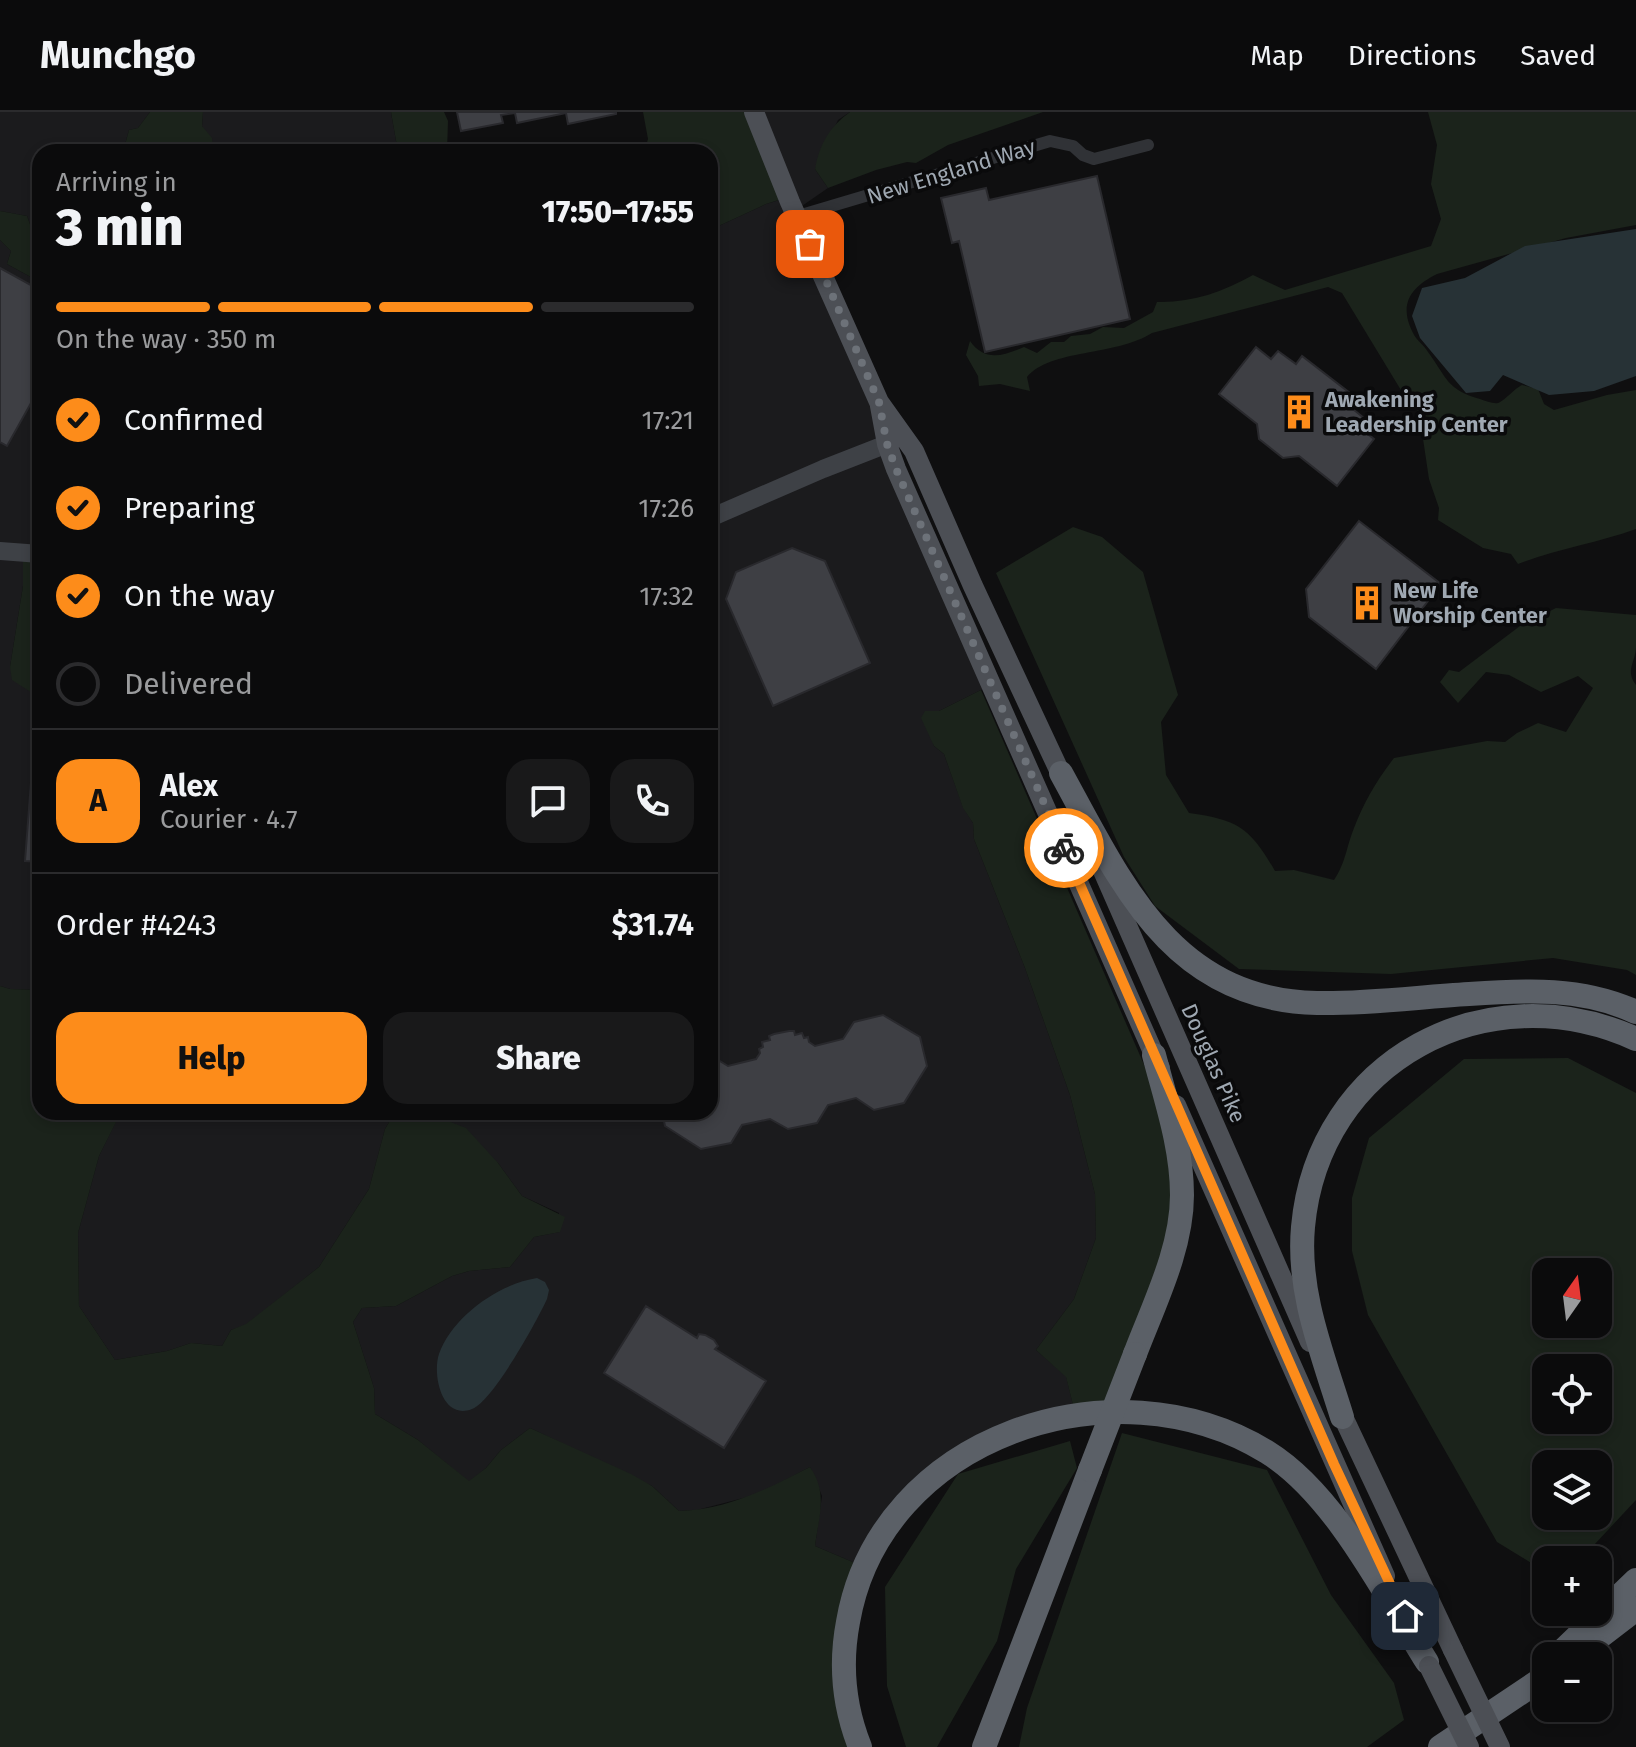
<!DOCTYPE html>
<meta charset="utf-8">
<style>
:root{--surface:#0b0b0c;--page:#19191a;--text:#f1f3f6;--muted:#9a9b9d;--line:#2b2b2d;--accent:#fd8c1a}
body{margin:0;font-family:"Fira Sans",sans-serif;background:var(--page);color:var(--text);height:100vh;display:flex;flex-direction:column;font-size:30px;white-space:nowrap}
*{box-sizing:border-box;margin:0}
p{font-size:26px;color:var(--muted)}
.icon{flex:none;width:44px;height:44px;fill:none;stroke:currentColor;stroke-width:2;stroke-linecap:round;stroke-linejoin:round}
.map{position:relative;flex:1;overflow:hidden}
.sheet{position:absolute;left:32px;top:32px;width:686px;height:976px;display:flex;flex-direction:column;background:var(--surface);border-radius:24px;box-shadow:0 4px 12px #0003,0 0 0 2px var(--line)}
.sheet>*{flex:none}
.needle{width:52px;rotate:14deg}
.controls{position:absolute;left:1532px;top:1146px;display:grid;gap:16px}
.controls a{display:grid;place-items:center;width:80px;height:80px;border-radius:16px;background:var(--surface);box-shadow:0 4px 12px #0003,0 0 0 2px var(--line);font-size:40px}
.pin{position:absolute;display:grid;place-items:center;width:68px;height:68px;color:#fff;margin:-34px;border-radius:16px;box-shadow:0 4px 12px #0006}
.courier{position:absolute;display:grid;place-items:center;width:80px;height:80px;margin:-40px;border:6px solid #fd8c1a;border-radius:50%;background:#fff;color:#222;box-shadow:0 2px 10px #0007}
.headline em{font-style:normal;font-weight:800}
.headline div{display:flex;flex-direction:column-reverse}
.headline{display:flex;align-items:center;justify-content:space-between;height:136px;padding:0 24px}
h1{font-size:52px;font-weight:800;line-height:60px}
.bar{display:grid;grid-template-columns:repeat(4,1fr);gap:12px 8px;align-content:center;height:96px;padding:0 24px}
.bar i{height:10px;border-radius:6px;background:var(--line)}
.bar .current{background:var(--accent)}
.bar p{grid-column:span 4}
.line{display:flex;align-items:center;gap:20px;padding:0 24px;border-top:2px solid var(--line)}
.line div{flex:1}
.round{display:grid;place-items:center;flex:none;width:84px;height:84px;border-radius:24px;background:var(--page)}
ol{padding:0 24px;list-style:none}
li{display:flex;align-items:center;gap:24px;height:88px}
li p{margin-inline-start:auto}
li .icon{padding:8px;border-radius:50%;background:var(--accent);color:#111;stroke-width:4}
li:last-child{color:var(--muted)}
li i{width:44px;height:44px;border:4px solid var(--line);border-radius:50%}
.button{display:flex;gap:16px;margin-top:auto;padding:16px 24px}
.button a{flex:1;height:92px;border-radius:24px;background:var(--accent);color:#111;font-size:32px;font-weight:800;line-height:92px;text-align:center}
.button a+a{background:var(--page);color:var(--text)}
header{display:flex;align-items:center;gap:48px;box-sizing:border-box;height:112px;padding:0 40px;background:var(--surface);border-bottom:2px solid var(--line)}
header strong{font-size:38px}
nav{display:flex;gap:44px;margin-inline-start:auto;font-size:28px}
.map>svg:first-child{display:block}
.built{fill:#1b1b1d}
.green{fill:#1b231b;fill-rule:evenodd}
.water{fill:#273236}
.building{fill:#3e3f44;stroke:#29292d;stroke-width:2}
.lines{fill:none;stroke-linecap:round;stroke-linejoin:round}
.street{stroke:#303236;stroke-width:12}
.secondary{stroke:#3e4146;stroke-width:18}
.primary{stroke:#4c4f55;stroke-width:20}
.highway{stroke:#5b6067;stroke-width:24}
.primary-bridge{stroke:#4c4f55;stroke-width:20}
.highway-bridge{stroke:#5b6067;stroke-width:24}
.done{stroke:#6d7279;stroke-width:8;stroke-dasharray:0 14.4}
.route{stroke:#fd8c1a;stroke-width:10}
.labels{text-anchor:middle;stroke-width:7;stroke-linejoin:round;paint-order:stroke}
.street-label{font-size:22px;fill:#9fa8b2;stroke:#0a0a0b}
.poi-label{font-size:22px;font-weight:bold;fill:#9fa8b2;stroke:#0a0a0b;text-anchor:start}
</style>
<header>
<strong>Munchgo</strong>
<nav><a>Map</a><a>Directions</a><a>Saved</a></nav>
</header>
<div class="map">
<svg width="1636" height="1635" viewBox="0 0 1636 1635">
<rect width="100%" height="100%" fill="#0f0f10"/>
<path class="built" d="M 0,0 L 150,0 L 138,16 L 129,18 L 123,40 L 40,40 L 40,117 L 31,115 L 27,104 L 0,99 Z
M 203,0 L 391,0 L 398,40 L 211,40 L 213,38 L 202,14 Z
M 758,0 L 850,0 L 838,8 L 815,57 L 828,76 L 799,96 L 890,317 L 985,576 L 939,599 L 925,599 L 934,634 L 944,642 L 963,695 L 973,711 L 974,727 L 1025,856 L 1070,983 L 1095,1082 L 1096,1126 L 1074,1187 L 1036,1238 L 1066,1264 L 1076,1305 L 930,1364 L 862,1454 L 815,1434 L 822,1384 L 810,1355 L 759,1382 L 697,1398 L 679,1399 L 652,1374 L 530,1316 L 501,1338 L 486,1356 L 469,1370 L 418,1328 L 375,1302 L 374,1276 L 353,1210 L 362,1196 L 396,1194 L 452,1164 L 469,1159 L 510,1155 L 534,1125 L 559,1120 L 559,1101 L 522,1084 L 498,1051 L 432,1003 L 413,1000 L 710,1000 L 710,118 L 766,92 L 789,85 Z
M 0,128 L 11,139 L 7,152 L 40,170 L 40,361 L 34,360 L 36,380 L 40,387 L 40,439 L 23,440 L 23,474 L 10,555 L 40,582 L 40,878 L 10,877 L 0,874 Z
M 131,1000 L 395,1000 L 385,1017 L 369,1077 L 319,1155 L 246,1213 L 231,1218 L 222,1234 L 191,1231 L 167,1239 L 115,1248 L 79,1194 L 78,1121 L 99,1044 L 116,1009 Z"/>
<path class="green" d="M 150,0 L 203,0 L 202,14 L 212,26 L 213,38 L 211,40 L 123,40 L 129,18 L 138,16 Z
M 391,0 L 444,0 L 448,9 L 447,40 L 398,40 Z
M 643,0 L 758,0 L 788,85 L 766,92 L 710,118 L 710,40 L 644,40 L 648,27 Z
M 850,0 L 1043,0 L 948,33 L 916,51 L 907,50 L 876,58 L 828,76 L 815,57 C 819,33 830,14 850,0 Z
M 1428,0 L 1636,0 L 1636,113 L 1566,126 L 1437,162 C 1411,175 1398,192 1413,221 C 1416,228 1424,233 1428,240 C 1447,266 1447,278 1480,287 C 1486,289 1493,292 1498,291 C 1503,290 1514,277 1522,273 L 1538,277 L 1544,292 L 1554,298 L 1607,283 L 1636,278 L 1636,417 C 1597,431 1557,437 1518,452 L 1511,442 L 1483,436 L 1438,408 L 1439,396 L 1429,367 L 1419,300 L 1410,293 L 1342,181 L 1328,175 L 1152,221 C 1116,244 1050,237 1027,265 L 1030,279 L 1000,272 L 979,274 L 978,264 L 966,243 L 970,229 C 985,250 1002,244 1024,235 L 1037,241 L 1051,230 L 1064,230 L 1071,224 L 1090,222 L 1103,215 L 1124,216 L 1153,200 L 1157,190 C 1191,191 1223,180 1253,163 L 1285,178 L 1431,134 L 1441,107 L 1431,72 L 1437,33 Z
M 0,99 L 27,104 L 31,115 L 40,117 L 40,170 L 7,152 L 11,139 L 0,128 Z
M 1073,415 L 1102,425 L 1143,460 L 1178,583 L 1161,610 L 1166,663 L 1189,701 C 1239,708 1250,716 1275,759 L 1294,758 L 1334,768 C 1346,750 1346,736 1354,716 C 1364,690 1377,668 1394,646 L 1487,629 L 1505,630 L 1517,621 L 1538,611 L 1566,620 L 1593,576 L 1578,564 L 1541,580 L 1509,563 L 1486,560 L 1458,591 L 1440,570 L 1449,558 L 1459,560 L 1520,514 L 1556,496 L 1636,503 C 1636,514 1636,525 1636,536 C 1635,551 1625,559 1636,573 L 1636,863 L 1627,858 L 1553,846 L 1391,862 L 1239,857 L 1155,794 L 1124,745 L 996,461 Z
M 23,439 L 40,439 L 40,582 L 34,582 L 12,568 L 10,555 L 23,474 Z
M 981,578 L 1162,994 L 1176,1117 L 1110,1302 L 1076,1305 L 1066,1265 L 1036,1238 L 1074,1187 L 1096,1126 L 1095,1082 L 1070,983 L 1025,856 L 974,727 L 973,711 L 963,696 L 944,642 L 934,634 L 921,606 L 925,599 L 939,599 Z
M 0,874 L 10,877 L 40,878 L 40,1000 L 131,1000 L 116,1010 L 99,1044 L 78,1121 L 79,1194 L 115,1248 L 167,1239 L 191,1231 L 222,1234 L 231,1218 L 246,1212 L 319,1155 L 369,1077 L 385,1017 L 395,1000 L 432,1003 L 466,1016 L 498,1051 L 522,1084 L 565,1105 L 560,1120 L 534,1125 L 510,1155 L 469,1159 L 452,1164 L 396,1194 L 362,1196 L 353,1210 L 374,1276 L 375,1302 L 418,1328 L 469,1369 L 486,1356 L 501,1338 L 530,1316 L 631,1362 L 652,1374 L 679,1399 C 727,1398 769,1376 810,1355 C 828,1381 819,1404 815,1434 L 862,1454 L 853,1472 L 857,1635 L 0,1635 Z
M 1568,946 L 1636,981 L 1636,1388 L 1580,1448 L 1546,1448 L 1546,1460 L 1497,1430 L 1368,1203 L 1352,1139 L 1352,1086 L 1369,1026 L 1464,947 ZM 1546,1160 L 1598,1160 L 1598,1212 L 1546,1212 ZM 1546,1256 L 1598,1256 L 1598,1308 L 1546,1308 ZM 1546,1352 L 1598,1352 L 1598,1404 L 1546,1404 Z
M 1122,1321 L 1267,1358 L 1331,1483 L 1394,1571 L 1404,1608 L 1367,1635 L 1019,1635 L 1027,1596 Z
M 1070,1329 L 1077,1356 L 1016,1457 L 997,1529 L 937,1635 L 906,1635 L 887,1574 L 885,1475 L 958,1362 Z"/>
<path class="water" d="M 1636,117 L 1636,264 L 1594,279 L 1549,283 L 1503,263 L 1490,279 L 1466,281 L 1420,226 L 1412,204 L 1422,176 L 1465,166 L 1525,134 Z
M 537,1166 L 545,1170 L 549,1178 L 547,1187 C 537,1209 493,1289 472,1297 C 442,1309 432,1263 439,1242 C 452,1205 498,1172 537,1166 Z"/>
<path class="building" d="M 457,0 L 616,0 L 616,2 L 568,12 L 566,1 L 517,11 L 515,1 L 501,3 L 503,11 L 461,19 Z
M 273,31 L 389,39 L 389,40 L 272,40 Z
M 1097,64 L 1130,207 L 985,240 L 959,129 L 952,131 L 941,86 L 986,76 L 989,88 Z
M 0,156 L 40,178 L 40,275 L 7,334 L 0,330 Z
M 1256,235 L 1271,247 L 1278,239 L 1296,252 L 1302,244 L 1355,285 L 1348,293 L 1365,307 L 1359,315 L 1374,327 L 1337,374 L 1299,344 L 1283,346 L 1259,327 L 1257,312 L 1219,282 Z
M 1359,409 L 1441,472 L 1376,557 L 1309,505 L 1306,477 Z
M 792,436 L 825,449 L 870,551 L 773,594 L 726,487 L 736,460 Z
M 40,553 L 40,750 L 25,749 Z
M 883,903 L 920,925 L 927,954 L 904,991 L 874,998 L 856,986 L 828,993 L 817,1011 L 788,1017 L 770,1007 L 742,1013 L 731,1031 L 701,1037 L 665,1014 L 662,1000 L 710,1000 L 710,943 L 728,954 L 756,947 L 760,941 L 759,937 L 763,935 L 762,930 L 770,928 L 769,924 L 774,922 L 789,919 L 794,919 L 795,923 L 802,921 L 804,926 L 808,925 L 809,930 L 815,934 L 843,927 L 854,910 Z
M 646,1194 L 697,1226 L 699,1222 L 705,1223 L 714,1228 L 718,1234 L 715,1237 L 766,1269 L 724,1336 L 604,1261 Z"/>
<g class="lines">
<path class="street" d="M 798,104 L 1050,29 L 1073,34 L 1083,43 L 1094,47 L 1148,33"/>
<path class="secondary" d="M 710,406 L 823,357 L 887,332
M 0,439 L 40,442"/>
<path class="primary" d="M 754,0 L 790,90 L 879,290 L 914,339 L 973,474 L 1066,673
M 880,294 L 887,332 L 896,357 L 1160,956
M 1096,743 L 1310,1230
M 1176,993 L 1385,1464
M 1337,1292 L 1453,1538"/>
<path class="highway" d="M 1061,661 C 1121,770 1171,888 1317,891 C 1367,892 1418,885 1469,882 C 1526,878 1582,875 1636,900
M 1135,1242 C 1154,1192 1182,1137 1182,1083 C 1182,1035 1166,989 1154,943
M 1342,1305 C 1323,1243 1297,1181 1303,1115 C 1318,948 1487,859 1636,927
M 1584,1537 L 1636,1497
M 1557,1544 L 1636,1468
M 860,1635 C 844,1595 840,1552 848,1510 C 880,1324 1114,1246 1267,1340 C 1335,1382 1385,1483 1427,1550
M 984,1635 L 1090,1358
M 1440,1635 L 1546,1564"/>
<path class="primary-bridge" d="M 1453,1538 L 1500,1635
M 1429,1554 L 1469,1635"/>
<path class="highway-bridge" d="M 1090,1358 L 1135,1242"/>
</g>
<g class="lines">
<path class="done" d="M 810,132 L 879,290 L 887,332 L 896,357 L 1064,736"/>
<path class="route" d="M 1064,736 L 1334,1352 L 1405,1504"/>
</g>
<defs>
<g id="building-bare" transform="scale(2.76)"><path d="M-4-6H4V6H1V3H-1V6H-4ZM-2.5-4.3h1.7v1.8h-1.7ZM.8-4.3h1.7v1.8H.8ZM-2.5-1h1.7V.8h-1.7ZM.8-1h1.7V.8H.8Z" fill="#fd8c1a" stroke="#0a0a0b" stroke-width="2.5" paint-order="stroke"/></g>
</defs>
<g fill-rule="evenodd">
<use href="#building-bare" x="1299" y="300"/>
<use href="#building-bare" x="1367" y="491"/>
</g>
<g class="labels">
<g class="street-label">
<text transform="translate(951 59) rotate(-17)" y="8">New England Way</text>
<text transform="translate(1214 951) rotate(66)" y="8">Douglas Pike</text>
</g>
<g class="poi-label">
<text x="1325" y="295">Awakening<tspan x="1325" dy="25">Leadership Center</tspan></text>
<text x="1393" y="486">New Life<tspan x="1393" dy="25">Worship Center</tspan></text>
</g>
</g>
</svg>
<div class="controls">
<a><svg class="needle" viewBox="-14 -14 28 28"><path d="M0-13l5 13h-10z" fill="#e53935"/><path d="M0 13l5-13h-10z" fill="#9a9b9d"/></svg></a>
<a><svg class="icon" aria-label="locate" viewBox="0 0 24 24"><circle cx="12" cy="12" r="6"/><path d="M12 2v4M12 18v4M2 12h4M18 12h4"/></svg></a>
<a><svg class="icon" aria-label="layers" viewBox="0 0 24 24"><path d="M12 4l9 5-9 5-9-5zM3 14l9 5 9-5"/></svg></a>
<a>+</a>
<a>−</a>
</div>
<div class="pin" style="left:810px;top:132px;background:#ea580c"><svg class="icon" aria-label="bag" viewBox="0 0 24 24"><path d="M5 8h14l-1 12H6zM9 8a3 3 0 0 1 6 0"/></svg></div>
<div class="pin" style="left:1405px;top:1504px;background:#1f2937"><svg class="icon" aria-label="home" viewBox="0 0 24 24"><path d="M3 11l9-7 9 7M6 9v11h12V9"/></svg></div>
<div class="courier" style="left:1064px;top:736px"><svg class="icon" aria-label="bike" viewBox="0 0 24 24"><circle cx="6" cy="16" r="4"/><circle cx="18" cy="16" r="4"/><path d="M6 16l4-8h5l3 8M10 8l3 8H6M13 5h3"/></svg></div>
<section class="sheet">
<div class="headline"><div><h1>3 min</h1><p>Arriving in</p></div><em>17:50–17:55</em></div>
<div class="bar"><i class="current"></i><i class="current"></i><i class="current"></i><i></i><p>On the way · 350 m</p></div>
<ol>
<li><svg class="icon" aria-label="check" viewBox="0 0 24 24"><path d="M5 12l5 5 9-10"/></svg>Confirmed<p>17:21</p></li>
<li><svg class="icon" aria-label="check" viewBox="0 0 24 24"><path d="M5 12l5 5 9-10"/></svg>Preparing<p>17:26</p></li>
<li><svg class="icon" aria-label="check" viewBox="0 0 24 24"><path d="M5 12l5 5 9-10"/></svg>On the way<p>17:32</p></li>
<li><i></i>Delivered</li>
</ol>
<div class="line" style="height:144px"><b class="round" style="background:var(--accent);color:#111">A</b><div><b>Alex</b><p>Courier · 4.7</p></div><a class="round"><svg class="icon" aria-label="chat" viewBox="0 0 24 24"><path d="M4 5h16v11H9l-5 4z"/></svg></a><a class="round"><svg class="icon" aria-label="phone" viewBox="0 0 24 24"><path d="M5 4h4l2 5-3 2q2 4 5 5l2-3 5 2v4C11 20 4 13 5 4z"/></svg></a></div>
<div class="line" style="height:104px"><div>Order #4243</div><b>$31.74</b></div>
<div class="button"><a>Help</a><a>Share</a></div>
</section>
</div>
